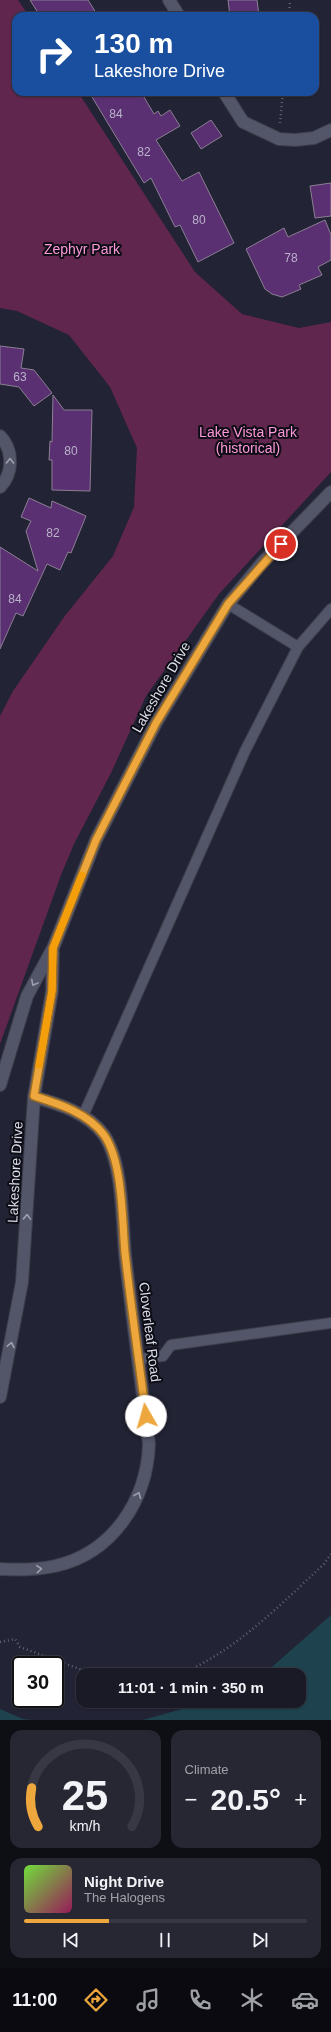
<!DOCTYPE html>
<meta charset="utf-8">
<style>
:root{--surface:#1a1a27;--page:#272733;--text:#f1f3f6;--muted:#9fa1a7;--line:#383844;--accent:#eea73c}
body{margin:0;font-family:Arial,sans-serif;background:var(--page);color:var(--text);height:100vh;display:flex;flex-direction:column;font-size:15px;white-space:nowrap}
*{box-sizing:border-box;margin:0}
p{font-size:13px;color:var(--muted)}
.icon{flex:none;width:22px;height:22px;fill:none;stroke:currentColor;stroke-width:2;stroke-linecap:round;stroke-linejoin:round}
.map{position:relative;height:1720px;overflow:hidden}
.details{display:flex;flex-direction:column;gap:10px;padding:10px;background:#0e0e15;flex:1}
.details>*{flex:none}
.guide{position:absolute;left:12px;top:12px;width:307px;height:84px;border-radius:12px;box-shadow:0 1px 3px #0004,0 0 0 1px var(--line);background:#1a4fa0;color:#fff;overflow:hidden}
.speed{position:absolute;left:12px;top:1656px;display:flex;gap:8px;font-size:20px;font-weight:700;text-align:center}
.speed>*{display:grid;place-content:center;width:52px;height:52px;border-radius:50%;background:var(--surface);box-shadow:0 1px 3px #0004,0 0 0 1px var(--line);line-height:1}
.speed .limit{border:2px solid #111;border-radius:6px;background:#fff;color:#111}
.pin{position:absolute;display:grid;place-items:center;width:34px;height:34px;color:#fff;margin:-17px;border:2px solid #fff;border-radius:50%;box-shadow:0 1px 4px #0007}
.me{position:absolute;width:44px;margin:-22px;rotate:353deg;stroke-linejoin:round;filter:drop-shadow(0 0 3px #0008)}
.turn{display:flex;align-items:center;gap:14px;height:84px;padding:0 16px;font-size:18px}
.turn .icon{width:52px;height:52px;stroke-width:2.5}
.turn b{display:block;font-size:28px;line-height:34px}
.big{font-size:30px;font-weight:600;line-height:1.1}
.details .tile{flex:1;display:flex;flex-direction:column;justify-content:center;gap:6px;min-width:0;padding:0 14px;border-radius:12px;background:var(--page)}
.details .dial{align-items:center;gap:0}
.dial svg{height:104px;overflow:visible;fill:none;stroke:var(--line);stroke-width:7;stroke-linecap:round;text-anchor:middle}
.dial text{fill:var(--text);stroke:none}
.song{display:flex;align-items:center;gap:12px}
.cover{width:48px;height:48px;border-radius:6px;background:linear-gradient(135deg,hsl(100 70% 55%),hsl(330 70% 35%))}
.played{height:4px;border-radius:2px;background:linear-gradient(90deg,var(--accent) 30%,var(--line) 30%)}
.keys{display:flex;justify-content:space-around;direction:ltr}
.heat{display:flex;justify-content:space-between;align-items:center;font-size:22px;direction:ltr}
.details .tiles{flex:1;display:grid;gap:10px;grid-template-columns:1fr 1fr}
.tile:last-child{grid-column:span 2}
.trip{position:absolute;left:76px;top:1668px;width:230px;height:40px;border-radius:12px;background:var(--surface);box-shadow:0 1px 3px #0004,0 0 0 1px var(--line);font-weight:600;line-height:40px;text-align:center}
.tabs{display:flex;height:64px;justify-content:space-around;align-items:center;background:#0a0a10;color:var(--muted)}
.tabs .icon{width:28px;height:28px}
.tabs .active{color:var(--accent)}
.tabs b{font-size:18px;color:var(--text)}
.map>svg:first-child{display:block}
.green{fill:#60264d}
.water{fill:#1e434e}
.building{fill:#5a3072;stroke:#8b7f93}
.lines{fill:none;stroke-linecap:round;stroke-linejoin:round}
.lane-casing{stroke:#3d3e4c;stroke-width:12}
.street-casing{stroke:#3d3e4c;stroke-width:14}
.secondary-casing{stroke:#3d3e4c;stroke-width:14}
.path{stroke:#616272;stroke-width:2.5;stroke-dasharray:1 3;stroke-linecap:butt}
.lane{stroke:#535568;stroke-width:10}
.street{stroke:#535568;stroke-width:12}
.secondary{stroke:#535568;stroke-width:12}
.oneway{stroke:#9ea0af}
.route-casing{stroke:#9b6d27;stroke-width:10}
.route{stroke:#eea73c;stroke-width:7}
.slow{stroke:#f59e0b;stroke-width:7}
.labels{text-anchor:middle;stroke-width:4;stroke-linejoin:round;paint-order:stroke}
.number-label{font-size:12px;fill:#bbb2cb}
.park-label{font-size:14px;fill:#ff98da;stroke:#0c0d15}
.street-label{font-size:14px;fill:#dbdde9;stroke:#0c0d15}
</style>
<div class="map">
<svg width="331" height="1720" viewBox="0 0 331 1720">
<rect width="100%" height="100%" fill="#222334"/>
<!-- green -->
<path class="green" d="M0 0H18L29 16H16V92H78L195 272 242 314 299 328 331 322V472L219 594 146 696 111 773 74 844 61 875 0 1044V716L13 691 64 617 113 556 134 507 137 448 110 387 69 335 17 311 0 308Z"/>
<!-- water -->
<g class="water">
<path d="M331 1615V1720H143L210 1701H299V1675H257L273 1666Z"/>
<path d="M0 1709 23 1719 32 1720H0Z"/>
</g>
<!-- building -->
<g class="building">
<path d="M30 0H88L98 16H40Z"/>
<path d="M228 0H257L259 16H230Z"/>
<path d="M89 92H141L154 114 158 111 161 116 170 110 180 126 156 140 182 181 199 172 234 243 198 262 180 225 175 227 151 178 144 183Z"/>
<path d="M211 120 222 136 201 149 191 133Z"/>
<path d="M331 183V216L315 218 310 186Z"/>
<path d="M325 220 331 235V260L318 267 322 275 299 285 301 289 282 297 272 294 265 289 246 249 284 228 288 237Z"/>
<path d="M0 346 24 349 21 368 34 370 52 393 34 406 19 387 0 384Z"/>
<path d="M53 395 64 410H92L90 491 52 490V460H49L50 441 52 442Z"/>
<path d="M29 498 51 508 52 501 86 516 71 553 68 552 60 570 47 564 23 616 16 613 0 649V547L38 571 26 531 31 521 21 517Z"/>
</g>
<g class="lines">
<!-- lane casing -->
<g class="lane-casing">
<g id="lane">
<path d="M228 604 298 647"/>
<path d="M83 1116 245 751 298 647 331 609"/>
<path d="M139 1359 163 1356 171 1345 331 1323"/>
</g>
</g>
<!-- street casing -->
<g class="street-casing">
<g id="street">
<path d="M169 0 179 16"/>
<path d="M224 92 243 122 279 139 295 140 314 138 331 130"/>
<path d="M0 436C13 449 14 473 0 487"/>
<path d="M0 1569C18 1570 37 1570 55 1566 113 1553 147 1500 149 1444 141 1380 132 1317 125 1254 122 1220 123 1163 104 1135 88 1113 59 1104 34 1097"/>
</g>
</g>
<!-- secondary casing -->
<g class="secondary-casing">
<g id="secondary">
<path d="M0 1085 27 996 53 948 96 840 156 723 228 604 262 563 331 492"/>
<path d="M0 1397 22 1282 34 1097 52 991 53 952"/>
</g>
</g>
<!-- path -->
<g class="path">
<path d="M289 16 290 0"/>
<path d="M280 123 283 92"/>
<path d="M0 1642 15 1639 20 1647 96 1675"/>
<path d="M178 1675C235 1652 280 1605 324 1564L331 1554"/>
</g>
<!-- lane -->
<use href="#lane" class="lane"/>
<!-- street -->
<use href="#street" class="street"/>
<!-- secondary -->
<use href="#secondary" class="secondary"/>
</g>
<!-- one-way arrows -->
<defs><path id="oneway-chevron" d="M-2-3.5L2.5 0L-2 3.5" fill="none" stroke-width="1.6" stroke-linecap="round" stroke-linejoin="round"/></defs>
<g class="oneway">
<use href="#oneway-chevron" transform="translate(10 461) rotate(-89)"/>
<use href="#oneway-chevron" transform="translate(34 983) rotate(118)"/>
<use href="#oneway-chevron" transform="translate(27 1217) rotate(-88)"/>
<use href="#oneway-chevron" transform="translate(11 1345) rotate(-78)"/>
<use href="#oneway-chevron" transform="translate(138 1495) rotate(-68)"/>
<use href="#oneway-chevron" transform="translate(39 1569) rotate(-5)"/>
</g>
<g class="lines">
<!-- route casing -->
<g class="route-casing">
<path id="route" d="M146 1416C139 1361 131 1307 125 1253 122 1220 123 1162 104 1135 88 1113 59 1104 34 1096L52 991 53 948 96 840 156 723 228 604 281 544"/>
</g>
<!-- route -->
<use href="#route" class="route"/>
<!-- slow -->
<path class="slow" d="M39 1065 52 991 53 948 82 875"/>
</g>
<g class="labels">
<!-- number labels -->
<g class="number-label">
<text x="116" y="118">84</text>
<text x="144" y="156">82</text>
<text x="199" y="224">80</text>
<text x="291" y="262">78</text>
<text x="20" y="381">63</text>
<text x="71" y="455">80</text>
<text x="53" y="537">82</text>
<text x="15" y="603">84</text>
</g>
<!-- park labels -->
<g class="park-label">
<text x="82" y="254">Zephyr Park</text>
<text x="248" y="437">Lake Vista Park<tspan x="248" dy="16">(historical)</tspan></text>
</g>
<!-- street labels -->
<g class="street-label">
<text transform="translate(161 687) rotate(-60)" y="5">Lakeshore Drive</text>
<text transform="translate(15 1172) rotate(-87)" y="5">Lakeshore Drive</text>
<text transform="translate(150 1332) rotate(83)" y="5">Cloverleaf Road</text>
</g>
</g>
</svg>
<div class="speed"><div class="limit">30</div></div>
<div class="pin" style="left:281px;top:544px;background:#d93025"><svg class="icon" aria-label="arrive" viewBox="0 0 24 24"><path d="M6 21V4h12l-3 4 3 4H6"/></svg></div>
<svg class="me" style="left:146px;top:1416px" viewBox="-20 -20 40 40"><circle r="19" fill="#fff"/><path d="M0-13L10 11 0 6-10 11z" fill="#eea73c"/></svg>
<div class="trip">11:01 · 1 min · 350 m</div>
<div class="guide">
<div class="turn"><svg class="icon" aria-label="right" viewBox="0 0 24 24"><path d="M7 20v-9h11M14 6l5 5-5 5"/></svg><div><b>130 m</b>Lakeshore Drive</div></div>
</div>
</div>
<section class="details">
<div class="tiles">
<div class="tile dial"><svg viewBox="0 0 100 80">
<path d="M14 69A42 42 0 1 1 86 69"/>
<path d="M14 69A42 42 0 0 1 9 39" stroke="#eea73c"/>
<text x="50" y="56" font-size="32" font-weight="700">25</text>
<text x="50" y="72" font-size="11">km/h</text>
</svg></div>
<div class="tile"><p>Climate</p>
<div class="heat"><a>−</a><b class="big">20.5°</b><a>+</a></div>
</div>
<div class="tile">
<div class="song"><i class="cover"></i><div><b>Night Drive</b><p>The Halogens</p></div></div>
<div class="played"></div>
<div class="keys"><svg class="icon" aria-label="previous" viewBox="0 0 24 24"><path d="M18 5L8 12l10 7zM5 5v14"/></svg><svg class="icon" aria-label="pause" viewBox="0 0 24 24"><path d="M8 5v14M16 5v14"/></svg><svg class="icon" aria-label="next" viewBox="0 0 24 24"><path d="M6 5l10 7-10 7zM19 5v14"/></svg></div>
</div>
</div>
</section>
<nav class="tabs">
<b>11:00</b>
<svg class="icon active" aria-label="directions" viewBox="0 0 24 24"><path d="M12 3l9 9-9 9-9-9zM9 14v-3h6M13 9l2 2-2 2"/></svg>
<svg class="icon" aria-label="music" viewBox="0 0 24 24"><path d="M9 18V5l10-2v13"/><circle cx="6" cy="18" r="3"/><circle cx="16" cy="16" r="3"/></svg>
<svg class="icon" aria-label="phone" viewBox="0 0 24 24"><path d="M5 4h4l2 5-3 2q2 4 5 5l2-3 5 2v4C11 20 4 13 5 4z"/></svg>
<svg class="icon" aria-label="climate" viewBox="0 0 24 24"><path d="M12 3v18M4 7l16 10M4 17L20 7"/></svg>
<svg class="icon" aria-label="car" viewBox="0 0 24 24"><path d="M5 17H2v-5l4-1 3-4h7l3 4 3 1v5h-3M9 17h6M6 11h13"/><circle cx="7" cy="17" r="2"/><circle cx="17" cy="17" r="2"/></svg>
</nav>
